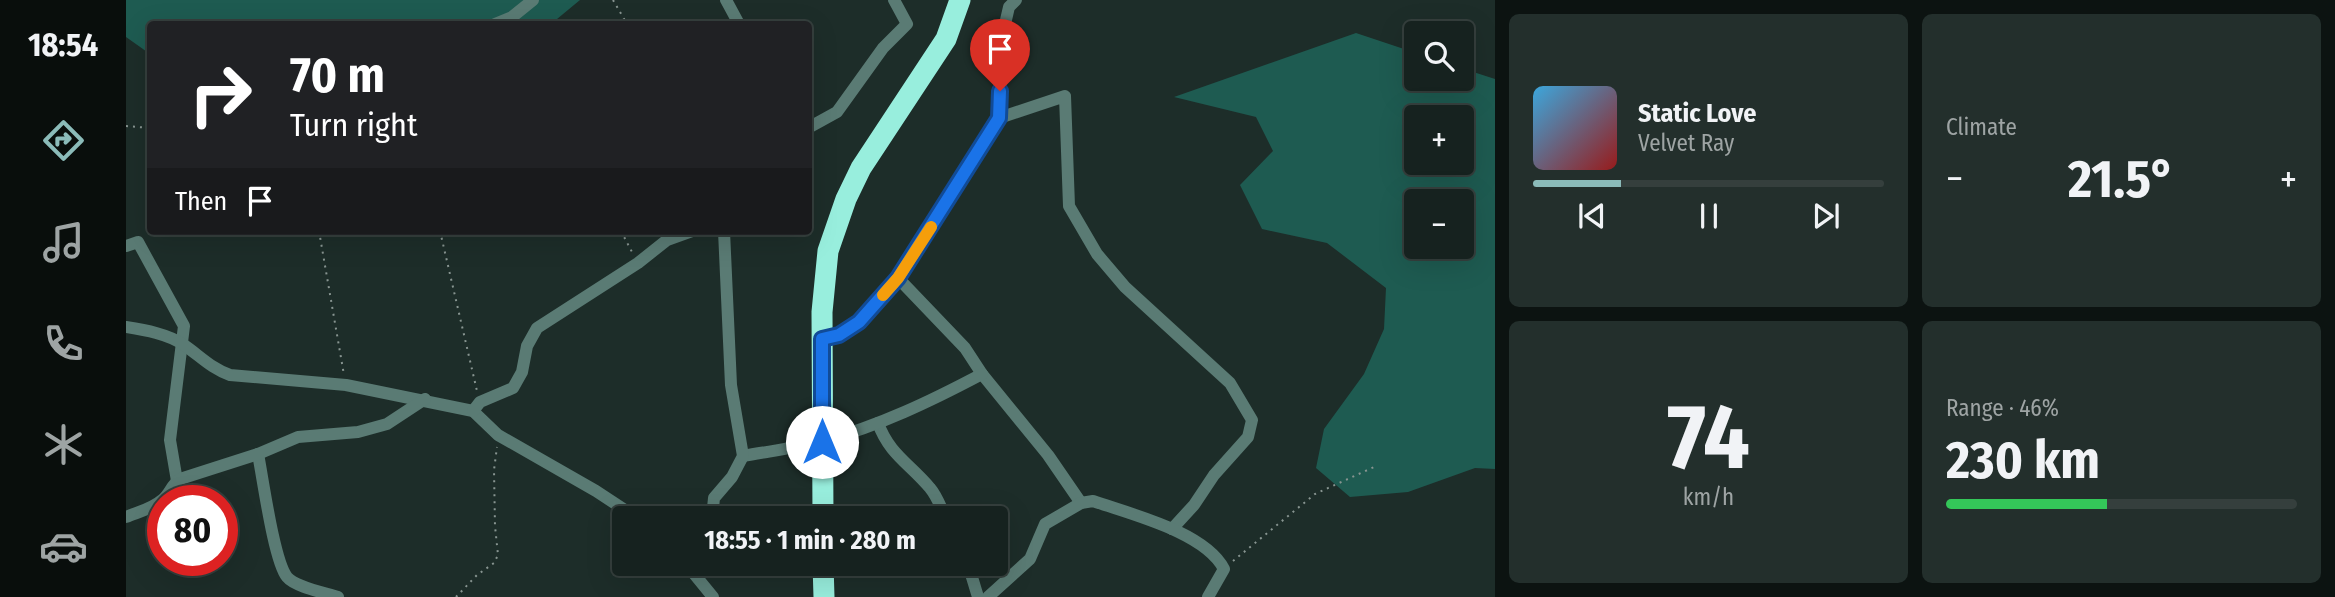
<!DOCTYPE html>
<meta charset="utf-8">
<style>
:root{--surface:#16221f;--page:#232f2c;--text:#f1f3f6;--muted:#9ea4a4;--line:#353f3d;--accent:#8bbbb9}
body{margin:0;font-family:"Fira Sans Condensed",sans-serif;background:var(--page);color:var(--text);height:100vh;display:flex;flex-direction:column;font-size:26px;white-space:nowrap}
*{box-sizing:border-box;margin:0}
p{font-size:23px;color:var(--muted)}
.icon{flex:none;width:38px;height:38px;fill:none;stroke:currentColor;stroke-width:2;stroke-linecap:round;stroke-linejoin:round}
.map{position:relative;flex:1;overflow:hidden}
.sheet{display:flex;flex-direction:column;gap:14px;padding:14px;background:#0c1311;width:840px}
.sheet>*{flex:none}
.banner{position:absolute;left:21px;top:21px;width:665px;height:214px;border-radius:7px;box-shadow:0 7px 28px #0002,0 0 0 2px var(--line);background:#202124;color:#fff;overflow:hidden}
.fabs{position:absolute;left:1278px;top:21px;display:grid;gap:14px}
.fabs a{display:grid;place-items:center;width:70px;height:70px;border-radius:7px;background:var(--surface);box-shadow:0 7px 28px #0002,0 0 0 2px var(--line);font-size:35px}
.speed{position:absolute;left:21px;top:485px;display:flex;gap:14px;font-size:35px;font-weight:700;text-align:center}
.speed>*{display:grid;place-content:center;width:91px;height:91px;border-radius:50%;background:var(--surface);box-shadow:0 7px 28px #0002,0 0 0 2px var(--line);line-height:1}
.speed .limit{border:10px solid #d22;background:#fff;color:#111}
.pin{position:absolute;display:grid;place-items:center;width:60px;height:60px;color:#fff;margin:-72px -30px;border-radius:50% 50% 50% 0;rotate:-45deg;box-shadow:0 0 7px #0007}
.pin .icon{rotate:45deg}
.me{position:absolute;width:77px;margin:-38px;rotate:0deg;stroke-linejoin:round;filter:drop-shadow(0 0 5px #0008)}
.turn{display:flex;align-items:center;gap:24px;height:147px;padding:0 28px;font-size:32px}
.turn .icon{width:91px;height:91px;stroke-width:2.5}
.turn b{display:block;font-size:49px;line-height:60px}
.then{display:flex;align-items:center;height:66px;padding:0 28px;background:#0003;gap:14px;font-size:26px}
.big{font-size:52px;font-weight:700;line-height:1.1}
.sheet .tile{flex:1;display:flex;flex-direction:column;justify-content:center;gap:10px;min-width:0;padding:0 24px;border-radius:10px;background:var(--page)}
.sheet .dial{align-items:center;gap:0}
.dial b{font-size:91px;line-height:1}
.song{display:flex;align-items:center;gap:21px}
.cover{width:84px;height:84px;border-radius:10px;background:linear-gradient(135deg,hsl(200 70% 55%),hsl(0 70% 35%))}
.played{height:7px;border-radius:4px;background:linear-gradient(90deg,var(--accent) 25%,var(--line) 25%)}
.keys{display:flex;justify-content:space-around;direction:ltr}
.heat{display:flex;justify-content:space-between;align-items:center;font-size:38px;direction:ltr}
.charge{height:10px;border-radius:5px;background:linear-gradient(90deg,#34c759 46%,var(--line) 0)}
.sheet .tiles{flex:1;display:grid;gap:14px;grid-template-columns:repeat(2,1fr)}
.trip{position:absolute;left:486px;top:506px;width:396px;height:70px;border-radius:7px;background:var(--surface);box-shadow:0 7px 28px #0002,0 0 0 2px var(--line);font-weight:700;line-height:70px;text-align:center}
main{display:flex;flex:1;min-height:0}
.tab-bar{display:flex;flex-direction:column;width:126px;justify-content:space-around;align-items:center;background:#090e0c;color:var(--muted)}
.tab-bar .icon{width:49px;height:49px}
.tab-bar .selected{color:var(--accent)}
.tab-bar b{font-size:32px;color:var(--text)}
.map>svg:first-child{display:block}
.green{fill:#1e5b51;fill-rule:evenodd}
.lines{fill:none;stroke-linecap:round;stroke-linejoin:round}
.path{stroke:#889591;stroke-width:2;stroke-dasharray:2 5;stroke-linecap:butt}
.street{stroke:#5a7b74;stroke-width:12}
.highway{stroke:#98eedd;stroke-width:21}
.route-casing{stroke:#114b97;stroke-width:18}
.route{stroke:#1a73e8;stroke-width:12}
.slow{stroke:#f59e0b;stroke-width:12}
</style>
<main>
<nav class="tab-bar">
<b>18:54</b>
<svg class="icon selected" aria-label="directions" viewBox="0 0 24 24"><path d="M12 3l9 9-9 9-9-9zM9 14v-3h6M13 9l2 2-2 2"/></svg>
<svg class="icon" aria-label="music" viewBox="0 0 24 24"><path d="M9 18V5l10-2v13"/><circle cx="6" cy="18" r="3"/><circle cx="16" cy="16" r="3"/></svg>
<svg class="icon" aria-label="phone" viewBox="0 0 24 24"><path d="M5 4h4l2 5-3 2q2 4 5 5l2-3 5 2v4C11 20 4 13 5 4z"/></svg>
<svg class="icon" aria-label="climate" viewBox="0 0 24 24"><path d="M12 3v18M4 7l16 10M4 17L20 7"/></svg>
<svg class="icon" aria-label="car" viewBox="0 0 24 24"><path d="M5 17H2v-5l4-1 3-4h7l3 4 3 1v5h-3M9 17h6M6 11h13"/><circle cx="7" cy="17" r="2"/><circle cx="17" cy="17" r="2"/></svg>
</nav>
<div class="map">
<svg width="1369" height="597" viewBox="0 0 1369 597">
<rect width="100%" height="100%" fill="#1d2d29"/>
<!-- green -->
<g class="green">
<path d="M0 0H454L425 24H24V54L0 37Z"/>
<path d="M1230 33 1290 53V79H1335V68L1369 79V469L1349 468 1282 492 1224 497 1190 468 1198 429 1238 374 1258 329 1260 288 1201 243 1136 229 1114 185 1147 151 1130 117 1048 97ZM1290 117H1335V163H1290ZM1290 201H1335V247H1290Z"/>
</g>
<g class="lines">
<!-- path -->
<g class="path">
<path d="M487 0 501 24"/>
<path d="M0 126 24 128"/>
<path d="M193 231 218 375"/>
<path d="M314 231 351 391"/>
<path d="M495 231 506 252"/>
<path d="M1107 561 1189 494 1248 467"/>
<path d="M330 597 351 575 368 563 372 555 369 526 368 470 371 447"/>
</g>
<!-- street -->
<g class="street">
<path d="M600 0 613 24"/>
<path d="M369 24 386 17 407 0"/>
<path d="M873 118 939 96 943 206 971 254 999 287 1104 383 1126 420 1122 437 1088 475 1068 505 1046 529"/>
<path d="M682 128 711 112 757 48 781 24 768 0"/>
<path d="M0 246 12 242 58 326 44 440 51 481"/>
<path d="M772 278 839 348 856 374 922 455 955 503"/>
<path d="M0 327C19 330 42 334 58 345 74 356 86 369 104 375L220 385 347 411 372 435 470 491 511 518"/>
<path d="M696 339 713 335 733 322 772 278 873 118 876 37 883 7 890 0"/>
<path d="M347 411 354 402 387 388 396 372 401 346 411 328 512 263 541 240 566 231"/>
<path d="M752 423C763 454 784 464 804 488 811 496 815 508 820 518"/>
<path d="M132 454C137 479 148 561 161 577 169 587 200 593 212 597"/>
<path d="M617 456C644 451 671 448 697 441 753 426 805 401 856 374"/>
<path d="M0 517C12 512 26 509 36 500 44 494 45 485 54 479L132 454 172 437 232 432 261 424 299 399"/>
<path d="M586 518 588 498 606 477 617 456 605 385 598 231"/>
<path d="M560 564 587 597"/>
<path d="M842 564 852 597"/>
<path d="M862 597 904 559 919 524 955 503 967 501C1004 514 1079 532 1098 569L1082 597"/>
</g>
<!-- highway -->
<g class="highway">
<path d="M697 518 696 312 702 251 720 199 735 168 820 39 834 0"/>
<path d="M697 564 698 597"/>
</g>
</g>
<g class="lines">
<!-- route casing -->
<g class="route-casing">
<path id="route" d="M696 442V339L713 335 733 322 772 278 873 118 874 91"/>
</g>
<!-- route -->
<use href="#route" class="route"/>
<!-- slow -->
<path class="slow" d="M757 295 772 278 805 227"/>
</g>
</svg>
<div class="fabs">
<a><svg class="icon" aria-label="search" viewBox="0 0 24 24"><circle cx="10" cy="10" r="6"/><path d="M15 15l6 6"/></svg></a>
<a>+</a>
<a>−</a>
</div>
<div class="speed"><div class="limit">80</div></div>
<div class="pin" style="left:874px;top:91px;background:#d93025"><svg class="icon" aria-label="arrive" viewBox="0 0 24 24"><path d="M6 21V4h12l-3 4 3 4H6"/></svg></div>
<svg class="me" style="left:696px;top:442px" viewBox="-20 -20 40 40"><circle r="19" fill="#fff"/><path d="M0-13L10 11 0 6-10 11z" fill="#1a73e8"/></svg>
<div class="trip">18:55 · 1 min · 280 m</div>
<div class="banner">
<div class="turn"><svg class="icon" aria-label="right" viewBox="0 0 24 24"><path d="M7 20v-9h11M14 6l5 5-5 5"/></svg><div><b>70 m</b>Turn right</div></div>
<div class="then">Then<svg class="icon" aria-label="arrive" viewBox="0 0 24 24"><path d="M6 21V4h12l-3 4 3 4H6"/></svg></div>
</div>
</div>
<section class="sheet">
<div class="tiles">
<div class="tile">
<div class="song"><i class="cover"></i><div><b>Static Love</b><p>Velvet Ray</p></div></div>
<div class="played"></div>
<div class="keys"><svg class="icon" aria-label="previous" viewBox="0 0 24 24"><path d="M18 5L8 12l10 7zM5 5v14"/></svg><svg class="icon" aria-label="pause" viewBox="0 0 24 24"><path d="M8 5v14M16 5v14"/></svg><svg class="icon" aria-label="next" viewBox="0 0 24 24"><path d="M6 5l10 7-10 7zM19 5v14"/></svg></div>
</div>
<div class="tile"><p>Climate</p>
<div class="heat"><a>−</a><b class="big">21.5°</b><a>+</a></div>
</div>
<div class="tile dial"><b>74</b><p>km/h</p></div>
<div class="tile"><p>Range · 46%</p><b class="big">230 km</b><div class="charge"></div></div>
</div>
</section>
</main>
